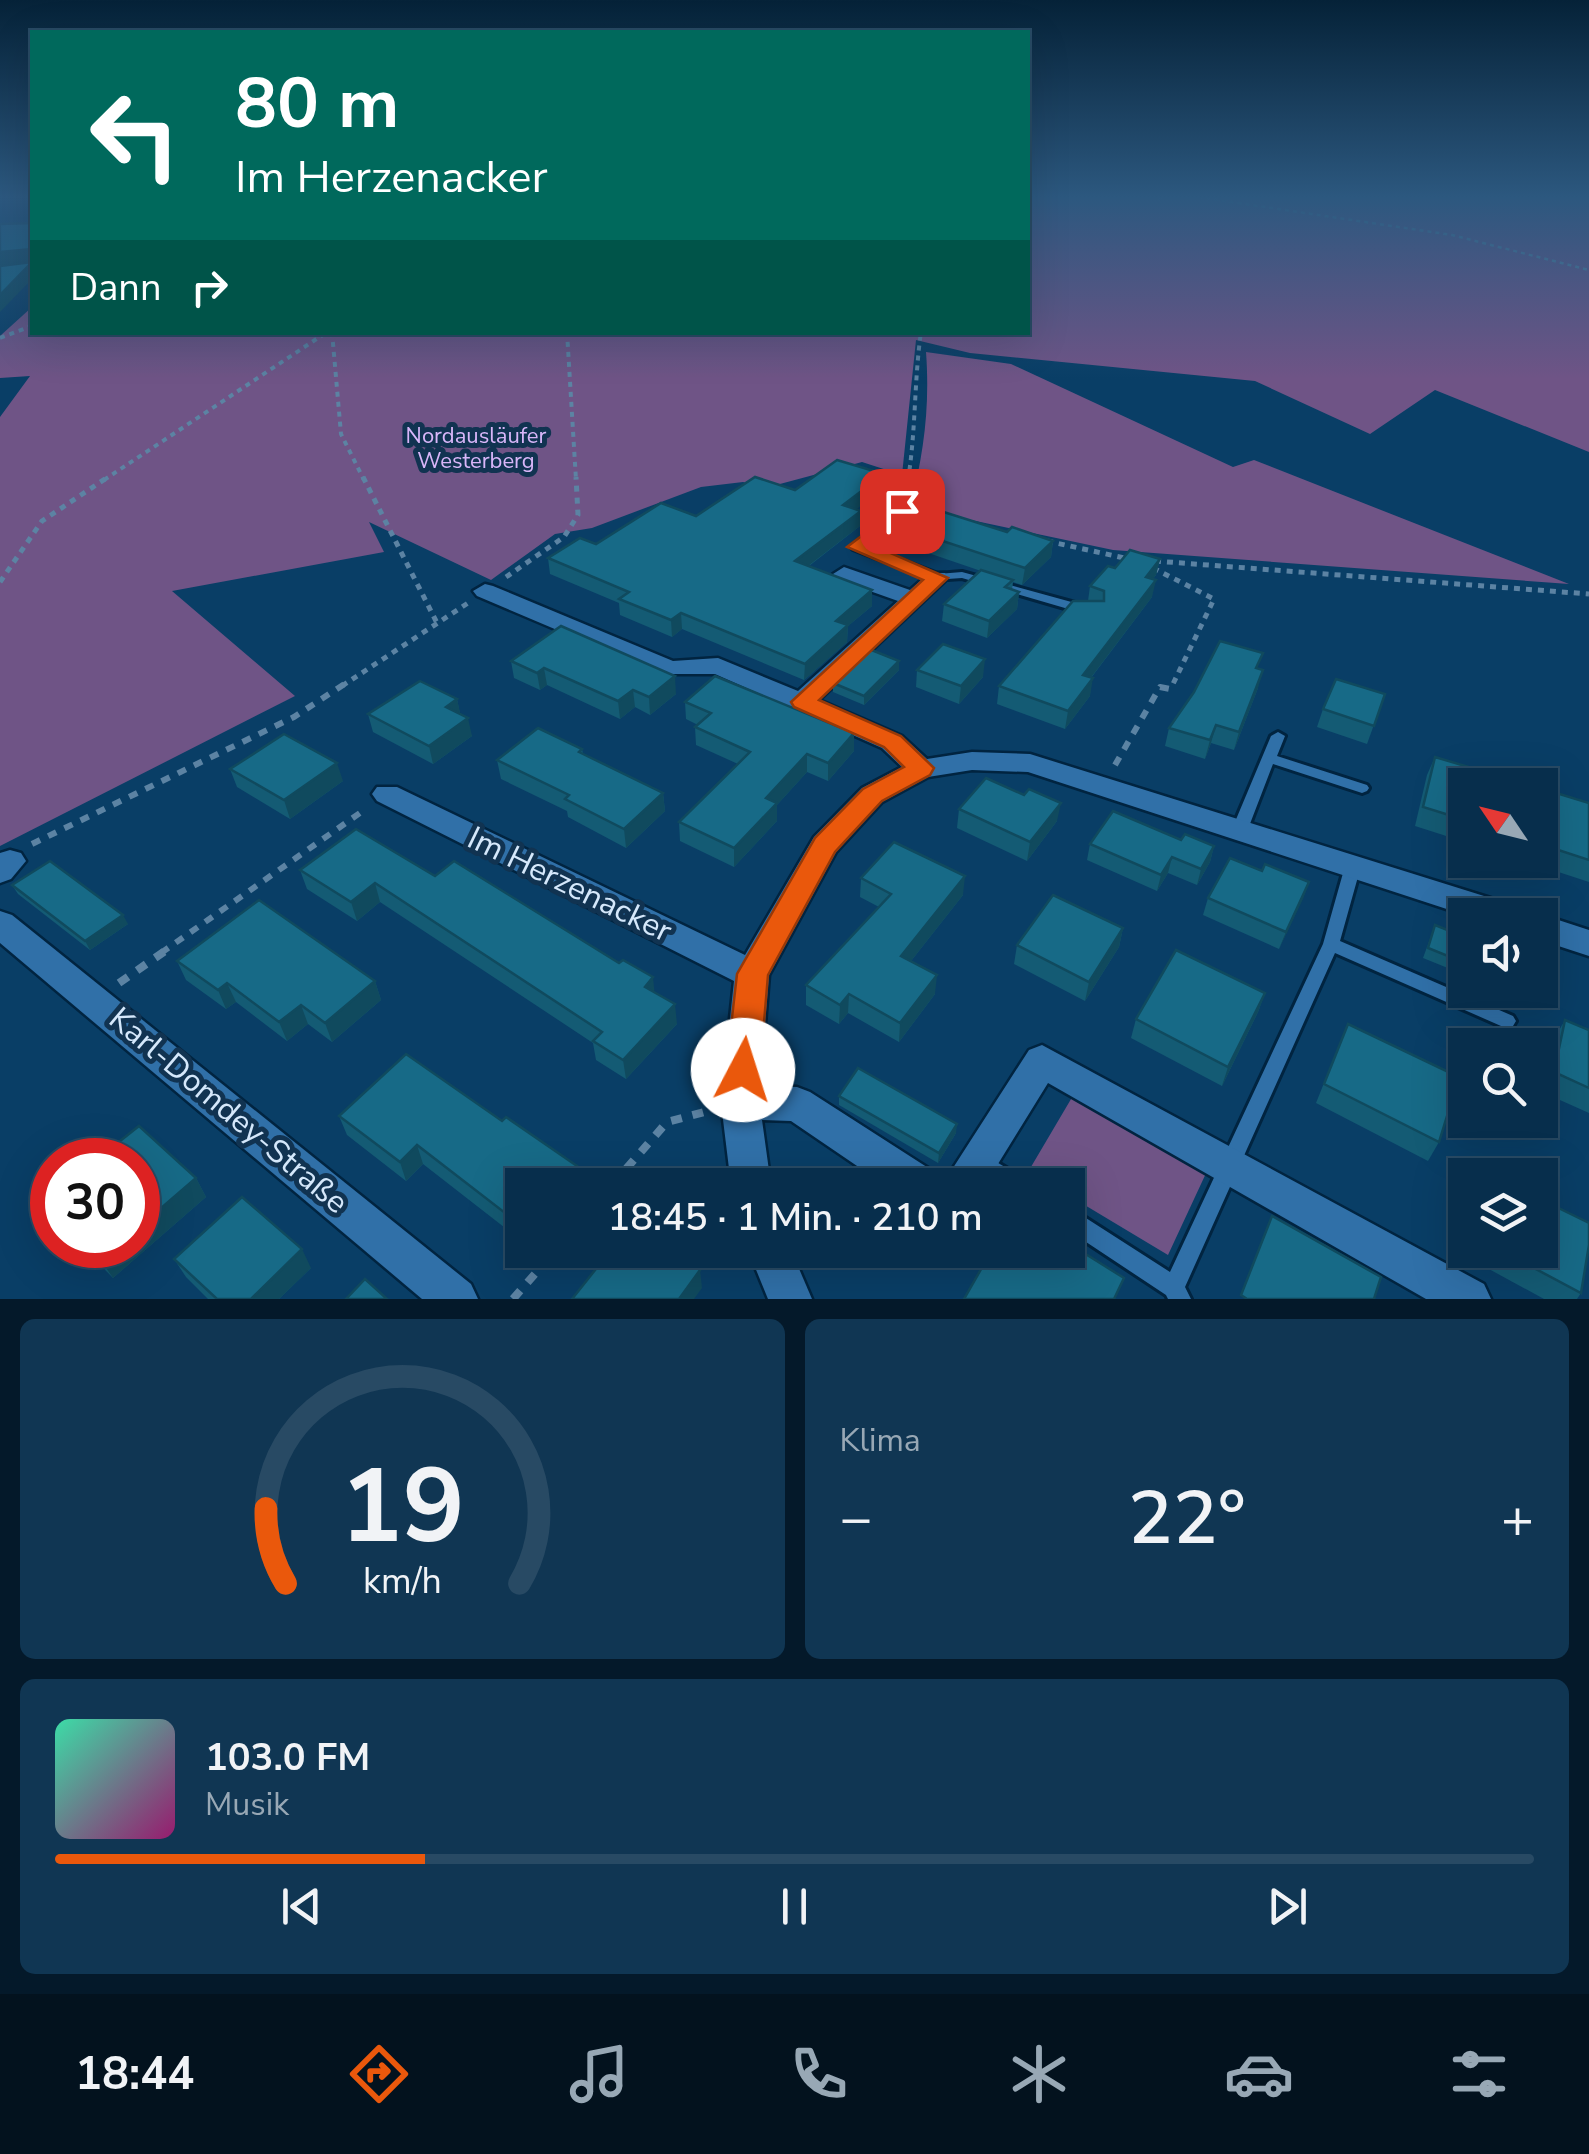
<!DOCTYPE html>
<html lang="de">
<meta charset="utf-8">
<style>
:root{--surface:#072e4c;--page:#103653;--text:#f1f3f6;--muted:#98a8b5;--line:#284a64;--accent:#ea580c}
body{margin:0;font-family:"Nunito Sans",sans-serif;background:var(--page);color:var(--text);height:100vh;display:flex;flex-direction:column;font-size:38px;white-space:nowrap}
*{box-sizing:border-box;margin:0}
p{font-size:32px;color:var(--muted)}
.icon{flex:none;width:55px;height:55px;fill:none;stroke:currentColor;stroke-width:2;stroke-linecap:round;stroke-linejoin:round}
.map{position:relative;height:1299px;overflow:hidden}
.side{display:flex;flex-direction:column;gap:20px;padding:20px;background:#04192a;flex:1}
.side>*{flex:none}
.banner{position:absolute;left:30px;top:30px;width:1000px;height:305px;border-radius:0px;box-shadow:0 10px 40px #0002,0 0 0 2px var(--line);background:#00695c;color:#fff;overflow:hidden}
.needle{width:65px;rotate:305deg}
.tools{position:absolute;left:1448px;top:768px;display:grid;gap:20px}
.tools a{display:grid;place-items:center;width:110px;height:110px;border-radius:0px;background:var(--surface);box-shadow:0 10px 40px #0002,0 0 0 2px var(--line);font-size:50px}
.speed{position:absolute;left:30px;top:1138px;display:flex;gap:20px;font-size:50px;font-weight:700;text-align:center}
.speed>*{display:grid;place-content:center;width:130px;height:130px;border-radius:50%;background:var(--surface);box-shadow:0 10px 40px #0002,0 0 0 2px var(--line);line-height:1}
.speed .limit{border:15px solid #d22;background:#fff;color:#111}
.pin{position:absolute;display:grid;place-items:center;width:85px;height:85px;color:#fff;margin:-42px;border-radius:20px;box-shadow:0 5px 15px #0006}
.me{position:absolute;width:110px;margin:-55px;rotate:5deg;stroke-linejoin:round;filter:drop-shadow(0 0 8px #0008)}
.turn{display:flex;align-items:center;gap:35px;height:210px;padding:0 40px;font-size:45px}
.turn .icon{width:130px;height:130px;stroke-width:2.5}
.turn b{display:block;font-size:70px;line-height:85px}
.then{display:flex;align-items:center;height:95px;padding:0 40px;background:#0003;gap:20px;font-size:38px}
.big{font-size:75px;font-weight:600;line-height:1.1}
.side .tile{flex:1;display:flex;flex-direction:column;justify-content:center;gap:15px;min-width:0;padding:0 35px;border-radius:15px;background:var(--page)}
.side .dial{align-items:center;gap:0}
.dial svg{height:260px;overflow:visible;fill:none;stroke:var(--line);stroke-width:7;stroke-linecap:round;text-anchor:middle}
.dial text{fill:var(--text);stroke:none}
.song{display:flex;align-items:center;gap:30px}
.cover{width:120px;height:120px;border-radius:15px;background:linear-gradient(135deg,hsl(160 70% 55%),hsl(320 70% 35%))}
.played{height:10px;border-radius:5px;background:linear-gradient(90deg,var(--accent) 25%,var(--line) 25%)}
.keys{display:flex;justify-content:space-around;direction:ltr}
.heat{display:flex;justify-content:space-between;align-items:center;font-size:55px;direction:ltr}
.side .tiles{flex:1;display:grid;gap:20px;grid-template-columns:1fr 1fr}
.tile:last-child{grid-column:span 2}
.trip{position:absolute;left:505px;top:1168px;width:580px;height:100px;border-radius:0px;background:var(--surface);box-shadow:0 10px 40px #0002,0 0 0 2px var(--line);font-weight:600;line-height:100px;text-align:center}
.menu{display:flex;height:160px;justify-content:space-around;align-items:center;background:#03121e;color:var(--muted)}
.menu .icon{width:70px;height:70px}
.menu .active{color:var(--accent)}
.menu b{font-size:45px;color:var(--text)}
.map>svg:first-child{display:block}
.green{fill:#6f5486}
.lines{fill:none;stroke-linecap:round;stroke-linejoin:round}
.lane-casing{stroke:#012440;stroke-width:6}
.street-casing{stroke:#012440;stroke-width:5}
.path-far4{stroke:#5c83a3;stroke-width:2.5;stroke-dasharray:4 4;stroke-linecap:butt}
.path-far3{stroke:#5c83a3;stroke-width:4;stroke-dasharray:5 5;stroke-linecap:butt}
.path-far2{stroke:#5c83a3;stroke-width:5;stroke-dasharray:6 6;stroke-linecap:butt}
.path-far1{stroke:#5c83a3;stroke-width:6;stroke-dasharray:9 9;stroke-linecap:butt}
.path{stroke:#5c83a3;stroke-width:8;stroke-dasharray:11 11;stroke-linecap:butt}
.lane{fill:#3070a8;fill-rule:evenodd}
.street{fill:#3070a8;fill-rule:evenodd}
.wall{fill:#145b74}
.shaded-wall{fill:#104a5e}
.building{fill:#176a87;stroke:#104a5e;stroke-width:2.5}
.route{fill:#ea580c;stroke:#983908;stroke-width:2.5}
.labels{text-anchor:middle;stroke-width:10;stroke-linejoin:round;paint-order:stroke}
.far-park-label{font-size:22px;fill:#d9b6f9;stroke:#113351}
.near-street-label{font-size:32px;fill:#d5e8fb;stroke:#113351}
</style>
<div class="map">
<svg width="1589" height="1299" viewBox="0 0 1589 1299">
<rect width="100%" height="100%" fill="#093e66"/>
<!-- green -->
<g class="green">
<path d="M1028 197H1589V452L1435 390 1370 434 1255 381 970 353 916 340 902 475 862 462 765 488 743 482 701 487 592 528 555 534 491 580 369 522 384 552 172 591 295 696 0 846V417L30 376 0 378V336L32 307V332H1028Z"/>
<path d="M926 352 1011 364 1233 467 1254 460 1569 584 1113 550 910 507C924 453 930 407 926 352Z"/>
<path d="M1074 1094 1208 1169 1168 1255 1068 1195V1185H1050L1028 1172Z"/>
</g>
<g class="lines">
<!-- lane casing -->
<g class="lane-casing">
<g id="lane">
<path d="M902 508 907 511 906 513 865 546 938 574 962 572 1086 606 1088 609 1082 613 962 578 933 580 853 549 851 547 853 545Z"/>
<path d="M1278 732 1285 736 1277 756 1367 785 1369 788 1367 791 1362 793 1273 764 1248 829 1245 833 1240 834 1235 833 1232 829 1271 736Z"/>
<path d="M1353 860 1359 862 1361 866 1340 941 1513 1016 1516 1021 1513 1026 1507 1029 1501 1026 1335 953 1185 1287 1191 1299H1168L1166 1295 1068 1230V1208L1075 1211 1170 1272 1323 944 1345 866 1347 862Z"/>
<path d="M980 1152 1023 1178 1026 1185H999L973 1168 970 1161 973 1154Z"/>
</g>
</g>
<!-- street casing -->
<g class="street-casing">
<g id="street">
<path d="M844 567 910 590 929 573H945L948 578 819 700 902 736 927 759 972 752 1030 754 1516 906 1520 915H1465L1028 772 972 770 928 777 882 802 836 852 769 975 760 1086 797 1087 810 1092 933 1171 939 1185H885L791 1121 762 1120 771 1185H731L721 1103 734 981 377 801 372 794 377 787H397L745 955 814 837 862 788 902 767 882 748 715 674H661L477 596 473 591 485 584 493 586 673 661 718 658 798 691 898 601 836 579 833 574Z"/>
<path d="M10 850 21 853 26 861 11 879 0 883V853Z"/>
<path d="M0 911 12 915 471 1284 478 1299H422L0 943Z"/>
<path d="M1540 914 1589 930V956L1540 940Z"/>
<path d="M1042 1045 1484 1284 1491 1299H1426L1048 1083 985 1185H942L1029 1050Z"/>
<path d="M748 1250H791L812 1299H768Z"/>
</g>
</g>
<!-- path-far4 -->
<g class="path-far4">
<path d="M1198 197 1452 235 1589 270"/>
<path d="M1158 200 1162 197"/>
</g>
<!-- path-far3 -->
<g class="path-far3">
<path d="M332 332 341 434 364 480"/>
<path d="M567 332 576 480"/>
<path d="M0 338 32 326"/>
<path d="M104 480 327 332"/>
<path d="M908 480C916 430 914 381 921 332"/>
</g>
<!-- path-far2 -->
<g class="path-far2">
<path d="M363 477 437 623"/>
<path d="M905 498 908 477"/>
<path d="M1047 541 1129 559"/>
<path d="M1155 561 1589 594"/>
<path d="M1153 568 1214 599 1172 686"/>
<path d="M506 577 564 537 578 515 576 477"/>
<path d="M0 582 42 521 108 477"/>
<path d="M342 686 468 603"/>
</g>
<!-- path-far1 -->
<g class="path-far1">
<path d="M1115 765 1160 687 1170 689 1173 683"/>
<path d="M32 844 294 717 346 683"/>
<path d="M161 953 367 808"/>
</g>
<!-- path -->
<g class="path">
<path d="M119 983 165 951"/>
<path d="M612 1185 667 1122 708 1111"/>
<path d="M513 1299 556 1250"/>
</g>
<!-- lane -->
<use href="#lane" class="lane"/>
<!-- street -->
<use href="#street" class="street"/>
</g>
<!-- wall -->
<g class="wall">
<path d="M883 488 856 509 860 526 809 566 872 590V606L848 626 847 642 804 680 682 629 672 637 620 615 619 603 550 574 548 558 696 516 795 490Z"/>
<path d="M903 528 1007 532 1053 541 1051 557 1022 585 1013 582 1012 590 1019 592 1017 609 987 638 942 621 944 604 981 571 902 544Z"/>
<path d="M1160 559 1156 575 1153 579 1152 597 1091 678 1090 696 1065 729 997 704 999 686 1088 601 1090 586 1115 568Z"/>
<path d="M511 661 676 694 650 715 635 707 620 719 547 685 540 690 514 678Z"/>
<path d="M899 661V670L864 705 833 692V683Z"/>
<path d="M1259 669 1258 688 1234 750 1211 743 1205 759 1165 746 1169 728Z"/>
<path d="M917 670 983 677 959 704 916 687Z"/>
<path d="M1385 694 1367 744 1317 727 1323 709Z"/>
<path d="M457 699 460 714 472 736 433 764 373 732 368 714Z"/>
<path d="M685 702 854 751 828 781 807 772 777 805V821L734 867 680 841 679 822 738 764 696 745 695 727 698 725 686 719Z"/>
<path d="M582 749 583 754 663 793 665 811 626 848 568 817 567 811 501 779 497 760Z"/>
<path d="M1435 757 1465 785V842L1415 826 1427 775Z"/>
<path d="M230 769 343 781 290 819 237 787Z"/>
<path d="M1540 788 1589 803V882L1522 860H1540Z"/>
<path d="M959 809 1057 821 1027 861 957 828Z"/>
<path d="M1181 840 1214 846 1210 862 1197 885 1168 873 1157 891 1087 860 1090 844Z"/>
<path d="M300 870 435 876 655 993 677 1024 626 1079 596 1060 593 1043 380 902 357 921 307 889Z"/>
<path d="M1262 871 1309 882 1279 949 1203 915 1208 898Z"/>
<path d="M861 878 963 895 911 961 935 994 899 1042 848 1013 839 1024 806 1005V985L879 907 860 897Z"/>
<path d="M12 885 128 924 90 950 18 894Z"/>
<path d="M1435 925 1465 937V975L1423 958Z"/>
<path d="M1123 928 1119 947 1085 1001 1014 964 1017 945Z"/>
<path d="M177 961 375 981 381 1000 332 1042 308 1024 287 1041 236 1002 226 1009 186 980Z"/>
<path d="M1501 990H1540L1534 1004Z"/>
<path d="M1265 993 1258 1012 1222 1086 1131 1038 1136 1019Z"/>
<path d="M1565 1020 1589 1030V1113L1542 1092 1554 1039Z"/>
<path d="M1340 1043 1439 1142 1428 1161 1316 1103Z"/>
<path d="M839 1096 956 1133 938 1163 839 1105Z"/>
<path d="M339 1116 522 1185V1241L423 1164 406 1181 347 1135Z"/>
<path d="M196 1178 206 1197 113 1278 81 1245H138Z"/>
<path d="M1466 1250H1540L1581 1293 1577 1299H1544L1465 1256Z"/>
<path d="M174 1259 311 1268 279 1299H208L186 1277Z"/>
</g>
<!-- shaded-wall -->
<g class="shaded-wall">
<path d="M32 249V279L0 312V252Z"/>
<path d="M884 474 883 488 843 520V505Z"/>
<path d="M861 511 860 526 795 576V561Z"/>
<path d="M1053 541 1051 557 1022 585 1025 568Z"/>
<path d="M1160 559 1156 575 1142 594 1146 577Z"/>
<path d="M1156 580 1152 597 1080 692 1083 675Z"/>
<path d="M872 590V606L848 626 847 642 804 680 805 664 836 621Z"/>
<path d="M1019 592 1017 609 987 638 989 621Z"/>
<path d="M681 613 682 629 672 637 671 620Z"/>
<path d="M985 659 983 677 959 704 961 686Z"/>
<path d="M899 661V670L864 705V696Z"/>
<path d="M544 668 547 685 540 690 537 673Z"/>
<path d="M1263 670 1258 688 1234 750 1239 732Z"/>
<path d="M675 676 676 694 650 715 649 697Z"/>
<path d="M1093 678 1090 696 1065 729 1068 711Z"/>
<path d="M633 690 635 707 620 719 618 701Z"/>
<path d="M457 699 461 717 446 707Z"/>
<path d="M468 718 472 736 433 764 429 746Z"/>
<path d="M1216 725 1211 743 1205 759 1210 740Z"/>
<path d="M854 733V751L828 781V763Z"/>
<path d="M807 754V772L777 805V821L734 867V848L766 798Z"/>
<path d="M337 763 343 781 290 819 284 800Z"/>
<path d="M663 793 665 811 626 848 624 829Z"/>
<path d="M1061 803 1057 821 1027 861 1030 842Z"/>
<path d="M1214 846 1210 862 1197 885 1201 869Z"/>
<path d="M1172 857 1168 873 1157 891 1161 875Z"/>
<path d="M965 876 963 895 900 975 901 956Z"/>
<path d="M1309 882 1303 899 1279 949 1286 932Z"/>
<path d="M375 883 380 902 357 921 351 902Z"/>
<path d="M123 915 128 924 90 950 85 941Z"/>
<path d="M1123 928 1119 947 1085 1001 1089 982Z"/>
<path d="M937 975 935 994 899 1042 900 1023Z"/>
<path d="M653 977 655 997 645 987Z"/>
<path d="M375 981 381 1000 332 1042 325 1023Z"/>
<path d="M227 983 236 1002 226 1009 218 990Z"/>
<path d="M1265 993 1258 1012 1222 1086 1228 1067Z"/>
<path d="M849 994 848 1013 839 1024 840 1005Z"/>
<path d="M675 1004 677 1024 626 1079 623 1060Z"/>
<path d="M301 1005 308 1024 287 1041 279 1022Z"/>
<path d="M957 1124 956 1133 938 1163 939 1153Z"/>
<path d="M417 1145 423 1164 406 1181 400 1162Z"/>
<path d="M577 1166 580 1185H560Z"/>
<path d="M196 1178 206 1197 113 1278 100 1259 117 1245H138V1228Z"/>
<path d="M302 1249 311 1268 279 1299H251Z"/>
<path d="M700 1270 702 1288 694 1299H679Z"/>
</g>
<!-- building -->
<g class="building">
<path d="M32 223V249L0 252V224Z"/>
<path d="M32 262 0 295V266Z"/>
<path d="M837 460 884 474 843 505 861 511 795 561 872 590 836 621 848 625 805 664 681 613 671 620 619 599 629 592 548 558 580 538 596 544 661 503 696 516 755 477 795 490Z"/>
<path d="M928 507 1007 532 1012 527 1053 541 1025 568 903 528Z"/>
<path d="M1130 550 1160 559 1146 577 1156 580 1083 675 1093 678 1068 711 999 686 1073 601H1104V591L1090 586 1108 566 1115 568Z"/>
<path d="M981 570 1013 580 1005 587 1019 592 989 621 944 604Z"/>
<path d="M561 626 675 676 649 697 633 690 618 701 544 668 537 673 511 661Z"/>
<path d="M1220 641 1263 653 1256 668 1263 670 1239 732 1216 725 1210 740 1169 728 1194 692Z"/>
<path d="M943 644 985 659 961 686 917 670Z"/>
<path d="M869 649 899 661 864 696 833 683Z"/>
<path d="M715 676 854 733 828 763 807 754 766 798 777 803 734 848 679 822 750 752 695 727 711 713 685 702Z"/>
<path d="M1336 679 1385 694 1374 726 1323 709Z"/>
<path d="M420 681 457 699 446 707 468 718 429 746 368 714Z"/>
<path d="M538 728 582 749 579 752 663 793 624 829 565 799 569 795 497 760Z"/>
<path d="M284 734 337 763 284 800 230 769Z"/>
<path d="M1435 757 1529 785H1465V820L1423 807Z"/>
<path d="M986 778 1024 795 1029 789 1061 803 1030 842 959 809Z"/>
<path d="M1540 788 1589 803V860L1540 844Z"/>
<path d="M1113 811 1181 840 1185 834 1214 846 1201 869 1172 857 1161 875 1090 844Z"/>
<path d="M356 829 435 876 454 861 619 963 623 960 653 977 645 987 675 1004 623 1060 593 1041 602 1032 375 883 351 902 300 870Z"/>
<path d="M894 842 965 876 901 956 937 975 900 1023 849 994 840 1005 806 985 891 894 861 878Z"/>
<path d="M1230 858 1262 871 1265 864 1309 882 1286 932 1208 898Z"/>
<path d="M50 861 123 915 85 941 12 885Z"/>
<path d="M1053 895 1123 928 1089 982 1017 945Z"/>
<path d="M259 900 375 981 325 1023 301 1005 279 1022 227 983 218 990 177 961Z"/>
<path d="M1435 925 1465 937V963L1428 948Z"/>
<path d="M1176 950 1265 993 1228 1067 1136 1019Z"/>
<path d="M1540 967 1545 969 1540 994 1529 990H1540Z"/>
<path d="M1565 1020 1589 1030V1088L1554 1072Z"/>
<path d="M1348 1024 1459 1077 1439 1142 1324 1084Z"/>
<path d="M406 1054 502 1121 506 1117 577 1166 560 1185H522V1226L417 1145 400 1162 339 1116Z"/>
<path d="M858 1068 957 1124 939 1153 839 1096Z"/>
<path d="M139 1126 196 1178 138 1228V1160H96Z"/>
<path d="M52 1195V1210L44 1201Z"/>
<path d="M242 1197 302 1249 251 1299H217L174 1259Z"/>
<path d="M1540 1199 1589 1223V1245L1581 1293 1500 1250H1540Z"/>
<path d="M1272 1216 1381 1277 1374 1299H1247L1241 1295Z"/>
<path d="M1068 1243 1124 1278 1114 1299H964L992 1250H1068Z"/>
<path d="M86 1245H117L100 1259Z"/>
<path d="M611 1250H671L700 1270 679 1299H572Z"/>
<path d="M365 1279 387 1299H346Z"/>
</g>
<!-- sky -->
<linearGradient id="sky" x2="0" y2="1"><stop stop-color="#052238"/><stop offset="0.52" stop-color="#2c587f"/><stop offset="1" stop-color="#2c587f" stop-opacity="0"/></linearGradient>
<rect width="1589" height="379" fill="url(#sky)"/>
<!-- route -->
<path class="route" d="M902 505 912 511 909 515 872 545 948 578 819 700 901 736 934 768 930 775 882 801 835 852 768 975 760 1070 755 1081 743 1085 731 1081 726 1070 737 974 815 838 863 789 904 767 884 747 794 707 791 702 923 580 847 547Z"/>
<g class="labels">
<!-- far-park labels -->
<g class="far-park-label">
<text x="476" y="443">Nordausläufer<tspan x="476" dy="25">Westerberg</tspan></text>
</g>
<!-- near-street labels -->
<g class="near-street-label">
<text transform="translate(570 884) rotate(26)" y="11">Im Herzenacker</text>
<text transform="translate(229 1110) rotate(40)" y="11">Karl-Domdey-Straße</text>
</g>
</g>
</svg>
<div class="tools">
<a><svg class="needle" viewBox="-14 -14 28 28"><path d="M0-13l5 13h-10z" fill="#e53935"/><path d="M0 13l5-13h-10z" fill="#98a8b5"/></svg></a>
<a><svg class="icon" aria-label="sound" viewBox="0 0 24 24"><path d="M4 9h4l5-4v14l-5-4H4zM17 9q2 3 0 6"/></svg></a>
<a><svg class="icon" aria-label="search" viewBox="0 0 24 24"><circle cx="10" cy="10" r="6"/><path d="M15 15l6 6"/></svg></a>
<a><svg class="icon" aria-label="layers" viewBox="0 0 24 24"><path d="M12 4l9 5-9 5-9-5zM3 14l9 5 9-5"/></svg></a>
</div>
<div class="speed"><div class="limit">30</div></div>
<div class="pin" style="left:902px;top:511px;background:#d93025"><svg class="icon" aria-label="arrive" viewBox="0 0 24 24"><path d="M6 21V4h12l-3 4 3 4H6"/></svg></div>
<svg class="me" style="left:743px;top:1070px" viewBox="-20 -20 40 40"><circle r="19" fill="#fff"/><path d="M0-13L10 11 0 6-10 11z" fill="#ea580c"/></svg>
<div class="trip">18:45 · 1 Min. · 210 m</div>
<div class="banner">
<div class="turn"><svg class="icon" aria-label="left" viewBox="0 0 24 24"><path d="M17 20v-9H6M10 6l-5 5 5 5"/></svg><div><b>80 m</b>Im Herzenacker</div></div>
<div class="then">Dann<svg class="icon" aria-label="right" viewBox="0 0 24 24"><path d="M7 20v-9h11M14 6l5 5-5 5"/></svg></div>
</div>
</div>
<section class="side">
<div class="tiles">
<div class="tile dial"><svg viewBox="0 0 100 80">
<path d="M14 69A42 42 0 1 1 86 69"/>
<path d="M14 69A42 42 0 0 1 8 46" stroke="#ea580c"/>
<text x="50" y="56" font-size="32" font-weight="700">19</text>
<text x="50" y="72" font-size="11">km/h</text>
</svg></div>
<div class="tile"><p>Klima</p>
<div class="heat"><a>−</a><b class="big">22°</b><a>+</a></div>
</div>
<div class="tile">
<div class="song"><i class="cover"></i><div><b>103.0 FM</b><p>Musik</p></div></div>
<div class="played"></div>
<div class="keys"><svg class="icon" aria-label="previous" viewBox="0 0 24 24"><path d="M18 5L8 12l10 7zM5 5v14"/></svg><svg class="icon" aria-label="pause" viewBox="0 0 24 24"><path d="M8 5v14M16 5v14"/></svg><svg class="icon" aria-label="next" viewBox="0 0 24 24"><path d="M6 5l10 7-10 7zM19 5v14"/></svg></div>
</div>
</div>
</section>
<nav class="menu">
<b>18:44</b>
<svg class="icon active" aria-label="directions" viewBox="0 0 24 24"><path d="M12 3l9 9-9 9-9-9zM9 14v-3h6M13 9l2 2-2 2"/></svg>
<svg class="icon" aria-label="music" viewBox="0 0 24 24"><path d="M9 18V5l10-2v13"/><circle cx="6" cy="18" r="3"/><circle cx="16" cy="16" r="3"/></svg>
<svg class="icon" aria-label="phone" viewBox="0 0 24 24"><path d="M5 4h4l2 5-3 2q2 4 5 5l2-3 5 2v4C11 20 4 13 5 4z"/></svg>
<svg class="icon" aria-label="climate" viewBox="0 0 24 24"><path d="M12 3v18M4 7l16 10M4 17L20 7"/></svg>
<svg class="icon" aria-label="car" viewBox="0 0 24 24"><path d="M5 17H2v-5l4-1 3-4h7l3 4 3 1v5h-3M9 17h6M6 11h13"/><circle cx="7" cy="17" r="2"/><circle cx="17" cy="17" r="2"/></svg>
<svg class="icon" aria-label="filters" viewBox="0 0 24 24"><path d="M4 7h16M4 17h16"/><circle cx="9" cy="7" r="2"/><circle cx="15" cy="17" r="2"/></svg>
</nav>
